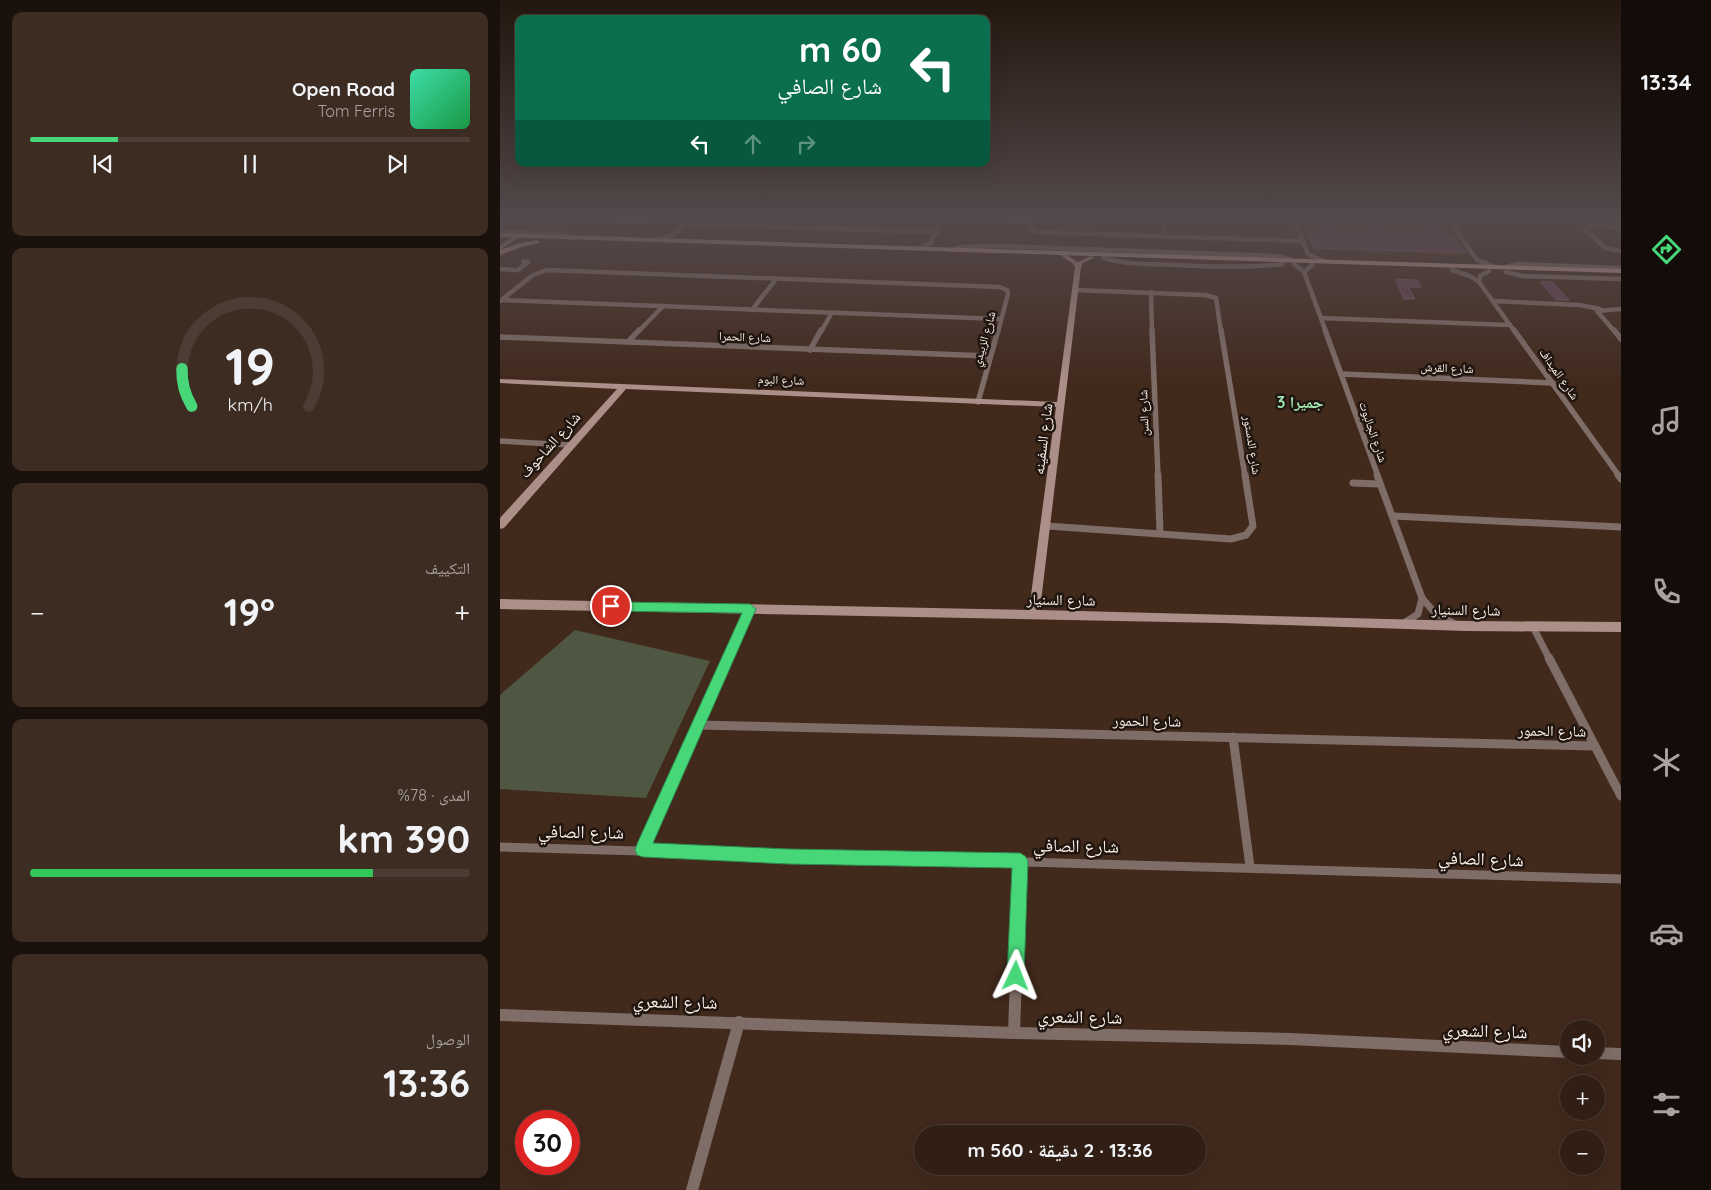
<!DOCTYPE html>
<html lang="ar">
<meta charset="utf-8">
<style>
:root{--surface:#311f15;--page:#3d2c22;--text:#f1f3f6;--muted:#a8a2a0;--line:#4c3d34;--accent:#47d779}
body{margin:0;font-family:Quicksand,"Noto Naskh Arabic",sans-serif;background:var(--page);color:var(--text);direction:rtl;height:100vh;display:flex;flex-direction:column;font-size:19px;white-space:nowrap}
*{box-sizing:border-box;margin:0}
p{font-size:16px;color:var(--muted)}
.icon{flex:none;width:28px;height:28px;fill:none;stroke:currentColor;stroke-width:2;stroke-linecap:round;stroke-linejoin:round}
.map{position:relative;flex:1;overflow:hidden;direction:ltr}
.details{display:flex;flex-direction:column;gap:12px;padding:12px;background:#1b110c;width:500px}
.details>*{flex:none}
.guide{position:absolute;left:15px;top:15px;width:475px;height:152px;border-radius:10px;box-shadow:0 5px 20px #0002,0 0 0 1px var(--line);direction:rtl;background:#0b6e4f;color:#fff;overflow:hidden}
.fabs{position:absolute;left:1060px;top:1020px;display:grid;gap:10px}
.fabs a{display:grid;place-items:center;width:45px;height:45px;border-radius:50%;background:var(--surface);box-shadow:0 5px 20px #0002,0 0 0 1px var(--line);font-size:25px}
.speed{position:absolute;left:15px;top:1110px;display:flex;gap:10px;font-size:25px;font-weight:700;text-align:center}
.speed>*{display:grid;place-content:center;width:65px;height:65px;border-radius:50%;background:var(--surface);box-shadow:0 5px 20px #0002,0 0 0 1px var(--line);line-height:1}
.speed .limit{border:8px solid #d22;background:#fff;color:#111}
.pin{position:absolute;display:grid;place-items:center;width:42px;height:42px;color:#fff;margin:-21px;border:2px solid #fff;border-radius:50%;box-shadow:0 1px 5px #0007}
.me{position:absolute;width:55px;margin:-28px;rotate:2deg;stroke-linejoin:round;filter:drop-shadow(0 0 4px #0008)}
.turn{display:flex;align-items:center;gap:18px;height:105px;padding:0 25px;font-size:22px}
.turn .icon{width:65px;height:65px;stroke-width:2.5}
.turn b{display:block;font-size:35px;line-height:42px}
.lanes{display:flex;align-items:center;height:48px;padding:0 25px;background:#0003;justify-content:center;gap:25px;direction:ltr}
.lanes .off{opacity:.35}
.big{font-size:38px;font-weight:800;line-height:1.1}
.details .widget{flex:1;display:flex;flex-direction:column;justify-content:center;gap:8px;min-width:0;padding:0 18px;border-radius:10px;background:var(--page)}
.details .dial{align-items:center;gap:0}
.dial svg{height:130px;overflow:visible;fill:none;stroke:var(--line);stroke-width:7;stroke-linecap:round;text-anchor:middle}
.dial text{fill:var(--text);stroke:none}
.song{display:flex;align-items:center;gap:15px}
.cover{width:60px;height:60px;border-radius:8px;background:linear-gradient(135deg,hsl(160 70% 55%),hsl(140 70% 35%))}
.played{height:5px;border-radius:2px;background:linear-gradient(90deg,var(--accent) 20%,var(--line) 20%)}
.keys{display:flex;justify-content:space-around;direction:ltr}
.heat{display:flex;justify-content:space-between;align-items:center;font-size:28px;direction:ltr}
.charge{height:8px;border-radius:4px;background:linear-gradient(90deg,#34c759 78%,var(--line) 0)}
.trip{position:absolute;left:414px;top:1125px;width:292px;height:50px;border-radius:25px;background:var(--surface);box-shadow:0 5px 20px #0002,0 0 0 1px var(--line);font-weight:800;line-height:50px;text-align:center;direction:rtl}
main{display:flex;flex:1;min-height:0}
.menu{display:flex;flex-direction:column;width:90px;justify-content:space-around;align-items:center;background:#140c08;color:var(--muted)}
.menu .icon{width:35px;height:35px}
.menu .active{color:var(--accent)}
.menu b{font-size:22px;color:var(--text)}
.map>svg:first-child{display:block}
.built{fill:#4d2f1d}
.green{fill:#4f5743}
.building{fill:#644254;stroke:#775a69}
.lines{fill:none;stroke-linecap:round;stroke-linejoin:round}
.street-far4{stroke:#7f6d68;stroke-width:4.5}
.street-far3{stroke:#7f6d68;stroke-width:5.5}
.street-far2{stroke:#7f6d68;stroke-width:7}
.street-far1{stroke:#7f6d68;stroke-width:9}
.street{stroke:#7f6d68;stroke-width:12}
.secondary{fill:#ac8f88;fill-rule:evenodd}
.primary{fill:#cfa9a0;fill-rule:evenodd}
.route{fill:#47d779;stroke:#2e8c4f}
.labels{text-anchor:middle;stroke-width:5;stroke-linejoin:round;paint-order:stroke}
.far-street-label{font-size:12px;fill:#fdf0e9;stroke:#20150f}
.street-label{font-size:15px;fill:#fdf0e9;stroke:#20150f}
.far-district-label{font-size:16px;font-weight:bold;fill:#a0e4af;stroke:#20150f}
.near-street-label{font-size:18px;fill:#fdf0e9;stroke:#20150f}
</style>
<main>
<nav class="menu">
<b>13:34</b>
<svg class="icon active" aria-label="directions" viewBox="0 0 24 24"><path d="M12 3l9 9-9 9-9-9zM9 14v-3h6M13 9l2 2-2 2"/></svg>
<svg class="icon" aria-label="music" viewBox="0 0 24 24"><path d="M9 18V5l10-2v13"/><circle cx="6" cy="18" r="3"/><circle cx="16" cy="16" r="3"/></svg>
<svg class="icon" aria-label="phone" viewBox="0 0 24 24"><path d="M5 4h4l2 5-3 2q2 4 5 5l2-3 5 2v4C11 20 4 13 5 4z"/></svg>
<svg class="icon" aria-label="climate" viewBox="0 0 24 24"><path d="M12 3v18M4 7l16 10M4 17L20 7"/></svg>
<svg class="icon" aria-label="car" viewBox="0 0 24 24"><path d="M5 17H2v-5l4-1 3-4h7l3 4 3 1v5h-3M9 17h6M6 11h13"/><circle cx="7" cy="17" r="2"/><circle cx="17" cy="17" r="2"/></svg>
<svg class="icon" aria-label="filters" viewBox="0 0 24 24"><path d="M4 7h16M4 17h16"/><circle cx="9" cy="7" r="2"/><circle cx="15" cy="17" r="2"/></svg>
</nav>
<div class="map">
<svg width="1121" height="1190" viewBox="0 0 1121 1190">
<rect width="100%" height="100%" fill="#41291c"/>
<!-- built -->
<path class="built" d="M800 218H939L968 257 814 252Z"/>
<!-- green -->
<path class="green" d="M75 630 210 661 146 798 0 789V695Z"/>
<!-- building -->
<g class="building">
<path d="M809 218H830L836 230 867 231 860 218H881L889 232 922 233 912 218H933L947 237 955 238 966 253 813 248 807 232H815Z"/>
<path d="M895 279 917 280 921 287H908L915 299H904Z"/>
<path d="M1040 282H1052L1069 300H1056Z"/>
</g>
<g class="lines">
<!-- street-far4 -->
<g class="street-far4">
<path d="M12 218 140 222 150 221 155 218"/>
<path d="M389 218 533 222"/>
<path d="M534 218 531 228 536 232 804 241"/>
<path d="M664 218 665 236"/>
<path d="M680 218 796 221"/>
<path d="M794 218 808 254 823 261"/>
<path d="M947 218 977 260 993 266"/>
<path d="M185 224 437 232"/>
<path d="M1121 227 1091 226 1085 229 1105 248 1121 251"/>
<path d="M0 232 64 234 70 238"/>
<path d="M156 240 173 235 191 218"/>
<path d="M418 248 431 243 442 219"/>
<path d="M450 250 461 247 501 246 778 256 792 260"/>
<path d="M604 258C628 265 653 264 678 265 713 267 748 268 783 264"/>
<path d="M794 264 804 272 826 332"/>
<path d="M1006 267 1017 264 1121 268"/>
<path d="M0 269 18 270 28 262 23 261"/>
<path d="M952 270 970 276 979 282 1015 332"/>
<path d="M804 272 812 265"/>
<path d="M1006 272 1022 276 1121 279"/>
<path d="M979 282 980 276 989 271"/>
<path d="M575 290 705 295 716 298 721 332"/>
<path d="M651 292 652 332"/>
<path d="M1 300 500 319"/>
<path d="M0 301 33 275 47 270 500 287 507 290 508 294 498 332"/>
<path d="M994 301 1080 305 1100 309"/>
<path d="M252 310 276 279"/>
<path d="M821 318 1010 325"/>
<path d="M138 332 163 306"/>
<path d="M321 332 331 314"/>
<path d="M1115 332 1097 311 1121 309"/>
</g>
<!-- street-far3 -->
<g class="street-far3">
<path d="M652 330 658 476"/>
<path d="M721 330 745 476"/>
<path d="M825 330 878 476"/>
<path d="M1014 330 1119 476"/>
<path d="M1114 330 1121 339"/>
<path d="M0 337 489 356"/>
<path d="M128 342 139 330"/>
<path d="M310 350 321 330"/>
<path d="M841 374 1053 383"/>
<path d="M478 402 498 330"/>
<path d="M0 441 70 445"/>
</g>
<!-- street-far2 -->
<g class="street-far2">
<path d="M658 475 660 533"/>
<path d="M877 475 922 598 934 612 955 624"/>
<path d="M1118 475 1121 479"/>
<path d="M853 483 879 484"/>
<path d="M893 516 1121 527"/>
<path d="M547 526 731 539 746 535 753 526 745 475"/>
<path d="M904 623 918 614 922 598"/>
<path d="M1033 627 1050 660"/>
<path d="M228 660 250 609"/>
</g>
<!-- street-far1 -->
<g class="street-far1">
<path d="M1049 658 1121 796"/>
<path d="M198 725 1094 746"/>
<path d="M733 737 750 867"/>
<path d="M0 847 1121 879"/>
<path d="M143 850 228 658"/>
<path d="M519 893 520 861"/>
</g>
<!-- street -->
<g class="street">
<path d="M0 1015 514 1033 790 1039 1069 1052"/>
<path d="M514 1033 519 892"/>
<path d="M1096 1053 1121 1054"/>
<path d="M192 1190 239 1022"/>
</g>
<!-- secondary -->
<g class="secondary">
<path d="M16 235 21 236 0 250V245Z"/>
<path d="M565 251H569L570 252 567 255 578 262 591 256 594 258 583 263 581 267 540 610 966 621 1121 622V632L966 631 722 623 0 609V599L529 610 556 407 126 389 4 528 0 529V518L117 389 0 383V379L557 402 575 267 572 263 560 255Z"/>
</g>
<!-- primary -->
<g class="primary">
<path d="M0 233 1121 269V273L0 237Z"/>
<path d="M37 240 40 242 39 243 21 247 0 255V250L17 244Z"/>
</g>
</g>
<!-- sky -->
<linearGradient id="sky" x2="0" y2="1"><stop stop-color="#24170f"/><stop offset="0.57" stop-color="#54494b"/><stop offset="1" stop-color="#54494b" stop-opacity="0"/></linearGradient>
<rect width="1121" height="384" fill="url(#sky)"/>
<!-- route -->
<path class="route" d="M111 602 250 604 256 609 153 843 288 849 520 853 525 856 528 861 524 976 522 982 516 984 510 982 507 976 512 868 288 864 143 857 137 855 135 850 137 844 242 613 111 611 105 606Z"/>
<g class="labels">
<!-- far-street labels -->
<g class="far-street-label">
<text transform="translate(245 337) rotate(2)" y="4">شارع الحمرا</text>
<text transform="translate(484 339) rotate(-74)" y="4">شارع الزبيدي</text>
<text transform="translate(947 368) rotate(2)" y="4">شارع القرش</text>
<text transform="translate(1059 374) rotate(55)" y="4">شارع الميداف</text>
<text transform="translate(281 380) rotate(2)" y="4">شارع البوم</text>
<text transform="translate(644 413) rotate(-92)" y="4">شارع السن</text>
<text transform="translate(873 432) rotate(71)" y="4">شارع الجالبوت</text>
<text transform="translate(752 445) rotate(81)" y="4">شارع الدستور</text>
</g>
<!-- street labels -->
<g class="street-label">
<text transform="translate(543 439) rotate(-83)" y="5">شارع السفينه</text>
<text transform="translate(50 445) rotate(-48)" y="5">شارع الشاحوف</text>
<text transform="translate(561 600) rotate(1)" y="5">شارع السنيار</text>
<text transform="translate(966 610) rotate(1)" y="5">شارع السنيار</text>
<text transform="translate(647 721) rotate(1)" y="5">شارع الحمور</text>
<text transform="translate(1052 731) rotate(1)" y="5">شارع الحمور</text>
</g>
<!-- far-district labels -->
<g class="far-district-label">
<text x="800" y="408">جميرا 3</text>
</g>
<!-- near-street labels -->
<g class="near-street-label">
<text transform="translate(81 832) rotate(1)" y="6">شارع الصافي</text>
<text transform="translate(576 846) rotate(1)" y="6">شارع الصافي</text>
<text transform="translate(981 859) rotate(2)" y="6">شارع الصافي</text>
<text transform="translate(175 1002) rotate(1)" y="6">شارع الشعري</text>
<text transform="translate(580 1017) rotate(1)" y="6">شارع الشعري</text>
<text transform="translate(985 1031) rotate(2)" y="6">شارع الشعري</text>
</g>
</g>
</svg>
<div class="fabs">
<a><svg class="icon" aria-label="sound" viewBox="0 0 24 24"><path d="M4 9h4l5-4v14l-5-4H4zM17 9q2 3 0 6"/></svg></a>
<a>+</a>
<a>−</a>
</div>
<div class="speed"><div class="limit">30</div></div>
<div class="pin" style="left:111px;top:606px;background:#d93025"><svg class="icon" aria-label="arrive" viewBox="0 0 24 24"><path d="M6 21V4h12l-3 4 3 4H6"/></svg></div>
<svg class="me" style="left:516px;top:976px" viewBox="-20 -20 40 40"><path d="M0-17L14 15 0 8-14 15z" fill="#47d779" stroke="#fff" stroke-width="4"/></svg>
<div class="trip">13:36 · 2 دقيقة · 560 m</div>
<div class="guide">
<div class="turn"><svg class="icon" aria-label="left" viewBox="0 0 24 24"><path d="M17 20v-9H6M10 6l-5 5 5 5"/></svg><div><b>60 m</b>شارع الصافي</div></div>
<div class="lanes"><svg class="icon" aria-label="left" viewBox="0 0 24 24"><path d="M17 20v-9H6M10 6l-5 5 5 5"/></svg><svg class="icon off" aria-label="ahead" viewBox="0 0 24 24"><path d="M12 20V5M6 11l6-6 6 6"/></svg><svg class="icon off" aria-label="right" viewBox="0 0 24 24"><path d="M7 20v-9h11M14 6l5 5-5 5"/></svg></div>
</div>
</div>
<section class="details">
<div class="widget">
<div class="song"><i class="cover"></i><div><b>Open Road</b><p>Tom Ferris</p></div></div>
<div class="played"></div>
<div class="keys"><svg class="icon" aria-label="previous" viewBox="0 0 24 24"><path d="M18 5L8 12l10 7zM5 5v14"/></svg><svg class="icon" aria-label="pause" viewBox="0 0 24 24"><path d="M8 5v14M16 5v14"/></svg><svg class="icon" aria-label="next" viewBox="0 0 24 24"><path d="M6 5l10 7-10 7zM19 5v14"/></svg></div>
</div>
<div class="widget dial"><svg viewBox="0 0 100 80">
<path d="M14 69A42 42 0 1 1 86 69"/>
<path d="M14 69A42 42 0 0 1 8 46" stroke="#47d779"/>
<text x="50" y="56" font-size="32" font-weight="700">19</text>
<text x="50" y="72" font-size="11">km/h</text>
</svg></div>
<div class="widget"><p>التكييف</p>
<div class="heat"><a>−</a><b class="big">19°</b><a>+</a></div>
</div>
<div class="widget"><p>المدى · 78%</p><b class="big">390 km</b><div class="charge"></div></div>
<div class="widget"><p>الوصول</p><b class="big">13:36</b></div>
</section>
</main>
